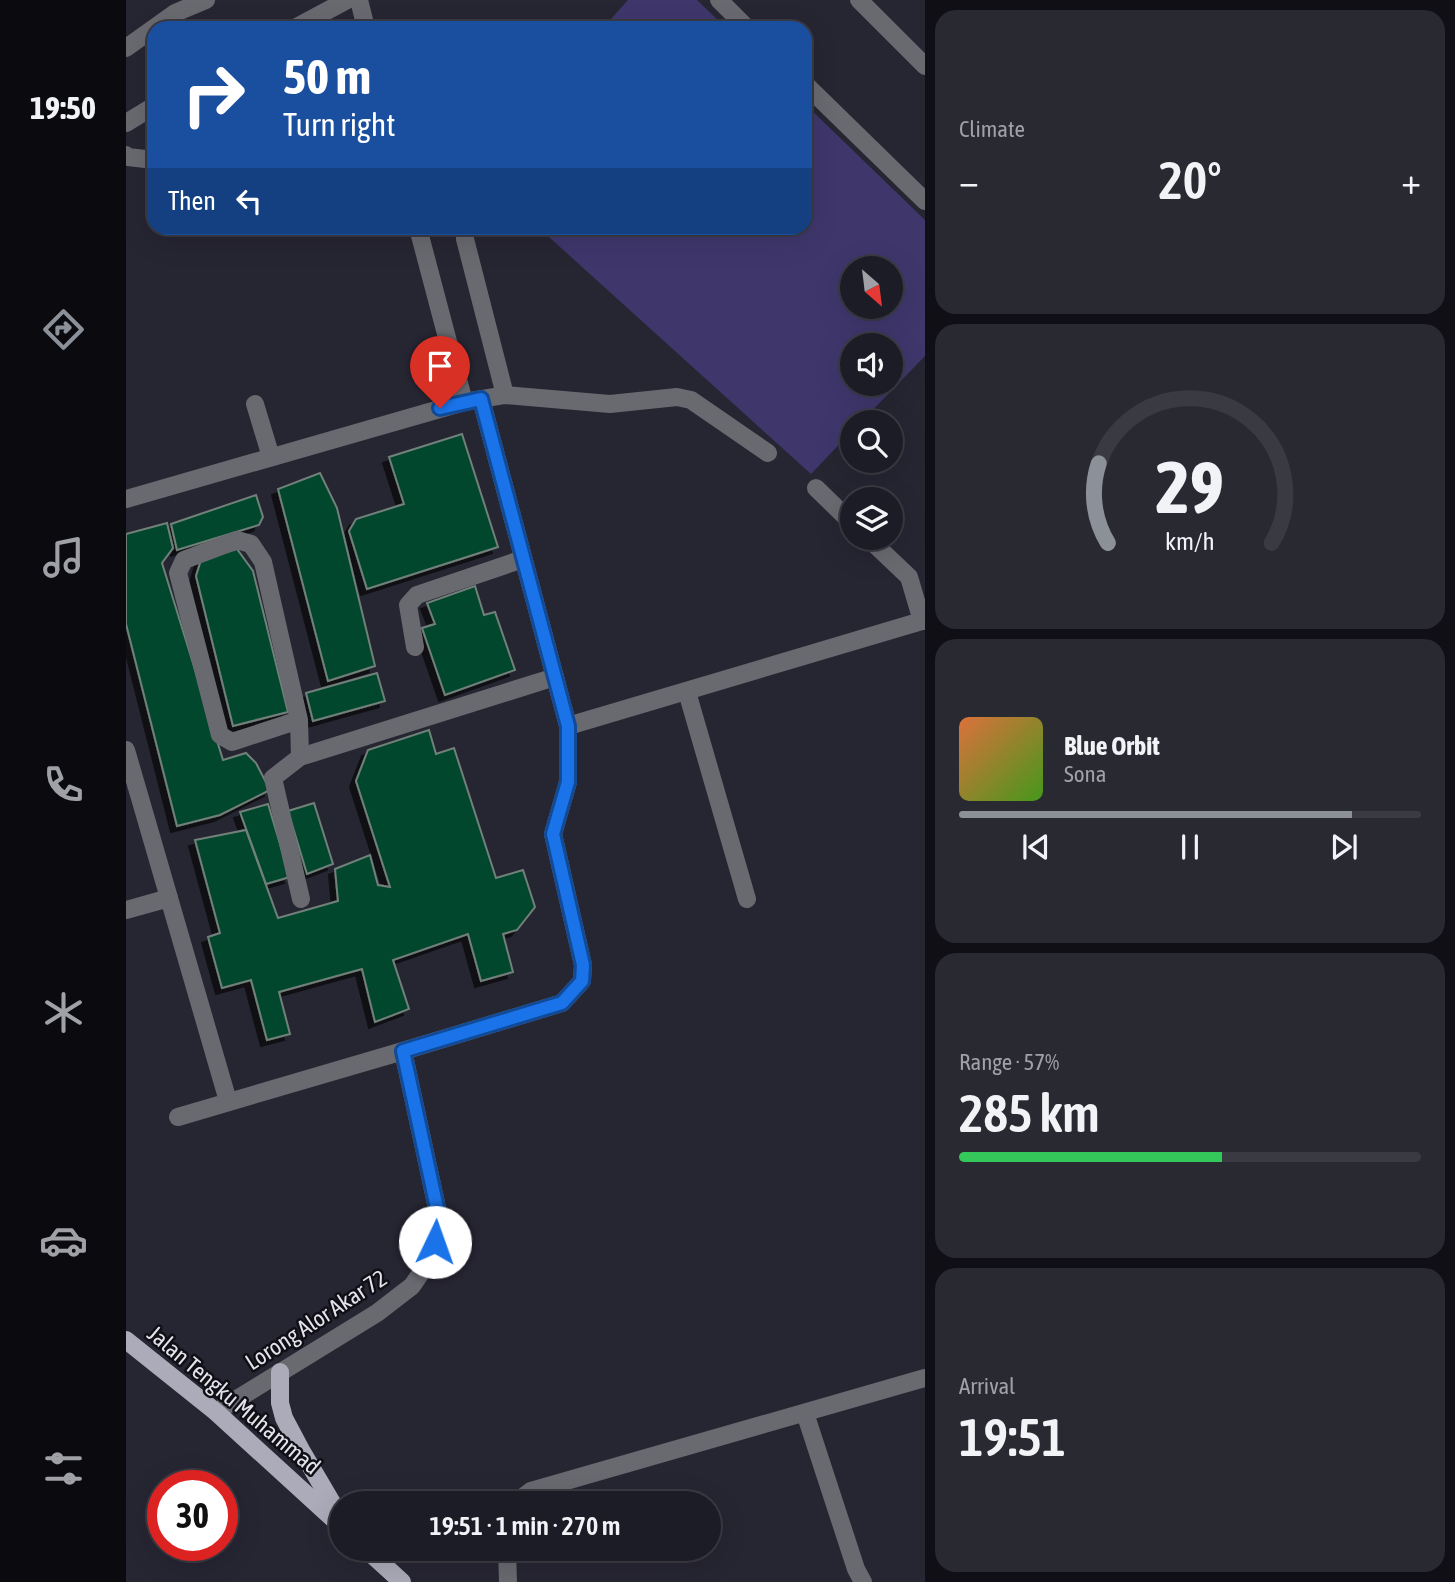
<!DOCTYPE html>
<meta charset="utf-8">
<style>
:root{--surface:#1c1c26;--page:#292932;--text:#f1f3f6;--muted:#a0a1a7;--line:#3a3a43;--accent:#8c9099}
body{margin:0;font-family:"Asap Condensed",sans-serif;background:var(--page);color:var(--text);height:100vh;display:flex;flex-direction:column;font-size:26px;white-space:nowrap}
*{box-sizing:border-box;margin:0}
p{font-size:23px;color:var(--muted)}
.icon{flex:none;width:38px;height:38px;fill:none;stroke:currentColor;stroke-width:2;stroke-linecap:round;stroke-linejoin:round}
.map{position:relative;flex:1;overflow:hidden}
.details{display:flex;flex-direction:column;gap:10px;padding:10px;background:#0f0f15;width:530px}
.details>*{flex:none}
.banner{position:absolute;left:21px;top:21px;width:665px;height:214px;border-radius:21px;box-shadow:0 7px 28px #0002,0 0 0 2px var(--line);background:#1a4fa0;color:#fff;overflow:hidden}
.needle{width:46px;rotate:152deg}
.buttons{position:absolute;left:714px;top:256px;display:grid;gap:14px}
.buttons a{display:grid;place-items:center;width:63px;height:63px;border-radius:50%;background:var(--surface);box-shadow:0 7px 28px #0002,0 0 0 2px var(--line);font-size:35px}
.speed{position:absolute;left:21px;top:1470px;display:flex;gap:14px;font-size:35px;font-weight:700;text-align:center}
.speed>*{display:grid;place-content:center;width:91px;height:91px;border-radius:50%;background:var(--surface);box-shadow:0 7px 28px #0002,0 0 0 2px var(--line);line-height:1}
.speed .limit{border:10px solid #d22;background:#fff;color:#111}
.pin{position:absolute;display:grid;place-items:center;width:60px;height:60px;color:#fff;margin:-72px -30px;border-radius:50% 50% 50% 0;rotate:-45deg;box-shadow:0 0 7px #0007}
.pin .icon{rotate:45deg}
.me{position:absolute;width:77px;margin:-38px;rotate:3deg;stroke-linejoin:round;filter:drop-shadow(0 0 5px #0008)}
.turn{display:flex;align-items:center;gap:24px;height:147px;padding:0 21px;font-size:32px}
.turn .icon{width:91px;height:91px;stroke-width:2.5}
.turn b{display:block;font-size:49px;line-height:60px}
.then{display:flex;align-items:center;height:66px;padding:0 21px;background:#0003;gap:14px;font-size:26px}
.big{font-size:52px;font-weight:600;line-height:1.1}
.details .widget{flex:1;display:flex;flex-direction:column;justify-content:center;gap:10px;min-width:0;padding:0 24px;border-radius:21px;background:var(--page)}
.details .dial{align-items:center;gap:0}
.dial svg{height:182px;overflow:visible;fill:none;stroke:var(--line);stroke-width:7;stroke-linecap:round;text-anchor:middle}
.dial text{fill:var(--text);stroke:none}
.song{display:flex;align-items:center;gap:21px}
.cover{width:84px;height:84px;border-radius:10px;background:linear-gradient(135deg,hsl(20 70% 55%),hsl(100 70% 35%))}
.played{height:7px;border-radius:4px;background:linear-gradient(90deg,var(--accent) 85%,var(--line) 85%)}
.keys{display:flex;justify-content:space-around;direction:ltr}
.heat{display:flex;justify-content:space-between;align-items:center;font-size:38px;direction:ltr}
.charge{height:10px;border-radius:5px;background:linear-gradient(90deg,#34c759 57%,var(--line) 0)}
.trip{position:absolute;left:203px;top:1491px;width:392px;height:70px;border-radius:35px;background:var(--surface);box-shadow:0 7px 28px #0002,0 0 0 2px var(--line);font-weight:600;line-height:70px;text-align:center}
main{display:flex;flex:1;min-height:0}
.dock{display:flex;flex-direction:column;width:126px;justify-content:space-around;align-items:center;background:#0b0b0f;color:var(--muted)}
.dock .icon{width:49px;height:49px}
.dock .active{color:var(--accent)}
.dock b{font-size:32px;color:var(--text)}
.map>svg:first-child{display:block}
.green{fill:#3f376c;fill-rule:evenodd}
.building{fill:#04462f;stroke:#718179;stroke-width:2;filter:url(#shadow)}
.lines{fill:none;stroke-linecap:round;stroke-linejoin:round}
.minor{stroke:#696970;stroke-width:18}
.major{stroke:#acabb9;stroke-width:18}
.route-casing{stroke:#114b97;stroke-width:18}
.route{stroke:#1a73e8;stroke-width:12}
.labels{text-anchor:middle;stroke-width:5;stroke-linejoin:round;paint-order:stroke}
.street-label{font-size:23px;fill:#e4e4ed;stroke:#100f15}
</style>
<main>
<nav class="dock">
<b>19:50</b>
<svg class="icon active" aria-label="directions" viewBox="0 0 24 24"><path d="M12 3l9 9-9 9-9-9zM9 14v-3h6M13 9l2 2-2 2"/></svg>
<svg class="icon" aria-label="music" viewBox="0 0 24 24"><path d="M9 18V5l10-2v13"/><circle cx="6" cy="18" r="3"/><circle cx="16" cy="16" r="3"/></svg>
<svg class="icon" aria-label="phone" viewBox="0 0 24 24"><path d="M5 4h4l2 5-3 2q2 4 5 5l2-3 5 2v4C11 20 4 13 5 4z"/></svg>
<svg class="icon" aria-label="climate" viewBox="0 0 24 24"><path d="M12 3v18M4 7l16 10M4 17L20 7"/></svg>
<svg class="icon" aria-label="car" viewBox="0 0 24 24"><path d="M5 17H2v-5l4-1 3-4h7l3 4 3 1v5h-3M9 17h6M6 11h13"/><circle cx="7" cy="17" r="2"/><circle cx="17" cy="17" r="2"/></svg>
<svg class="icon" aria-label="filters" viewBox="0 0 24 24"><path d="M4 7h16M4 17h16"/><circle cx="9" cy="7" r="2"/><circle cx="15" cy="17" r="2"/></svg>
</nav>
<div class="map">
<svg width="799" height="1582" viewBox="0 0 799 1582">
<defs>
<filter id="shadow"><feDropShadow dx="-6" dy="6" stdDeviation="0" flood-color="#0009"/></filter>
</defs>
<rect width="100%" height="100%" fill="#262532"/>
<!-- green -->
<g class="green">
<path d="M502 0H571L600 28H477Z"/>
<path d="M679 104 799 220V356L735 422H726V431L685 474 413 228H679ZM726 268H765V306H726ZM726 345H765V383H726Z"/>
</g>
<!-- building -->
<g class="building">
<path d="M336 434 372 547 241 589 223 531 230 519 278 504 263 457Z"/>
<path d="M194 473 211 508 249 666 202 681 152 489Z"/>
<path d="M130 495 137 517 133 525 51 550 45 524Z"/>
<path d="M41 523 47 548 36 563 97 760 120 753 130 763 144 790 94 815 51 826 0 624V534Z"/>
<path d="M111 549 127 571 162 712 107 726 70 576 75 560Z"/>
<path d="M349 586 358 615 369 612 389 670 319 695 296 628 309 624 301 603Z"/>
<path d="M251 673 259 701 187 721 180 693Z"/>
<path d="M303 730 310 754 328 748 370 878 397 870 409 907 391 930 377 934 387 972 355 981 342 934 267 960 283 1009 249 1022 236 969 153 992 164 1034 141 1040 125 980 96 988 82 937 94 933 69 840 120 830 152 918 212 901 209 869 244 855 252 885 264 887 230 781 242 750Z"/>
<path d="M188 803 207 864 181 874 162 811Z"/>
<path d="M142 804 164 877 140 884 114 812Z"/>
</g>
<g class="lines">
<!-- minor -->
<g class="minor">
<path d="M233 0 240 28"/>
<path d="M593 0 621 28"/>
<path d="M733 0 799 66"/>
<path d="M169 28 221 0"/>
<path d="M0 48 49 13 80 0"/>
<path d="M679 84 799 201"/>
<path d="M0 123 28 106"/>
<path d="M0 155 2 157 28 160"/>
<path d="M292 228 338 402"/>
<path d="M339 239 379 395"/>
<path d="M355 399 442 726"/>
<path d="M129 404 145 457"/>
<path d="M690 488 726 523"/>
<path d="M0 499 338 402 379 395 484 404 551 397 565 400 642 453"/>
<path d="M741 537 783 577 796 621"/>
<path d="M289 647 282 605 291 595 397 559"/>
<path d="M561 692 621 899"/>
<path d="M173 720 106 742 94 735 52 573 58 560 111 540 125 544 137 562 173 720 174 757"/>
<path d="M0 750 102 1101"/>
<path d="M175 899 147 778 174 757 429 677"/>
<path d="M0 910 43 898"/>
<path d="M52 1117 277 1051 436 1003 456 981 457 965 427 834 442 782V726L799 620"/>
<path d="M90 1412 251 1313 286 1286 301 1264 309 1243 311 1208 277 1051"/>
<path d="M679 1413 730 1569 737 1582"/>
<path d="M389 1503 405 1491 799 1378"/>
<path d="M381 1549 382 1582"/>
</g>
<!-- major -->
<g class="major">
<path d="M0 1340 90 1412 215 1526"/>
<path d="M154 1372V1403L158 1418 175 1450 215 1518"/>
<path d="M240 1549 276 1582"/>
</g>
</g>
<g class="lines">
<!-- route casing -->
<g class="route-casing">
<path id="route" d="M309 1242 311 1208 277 1051 436 1003 456 981 457 965 427 834 442 782V726L355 399 314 408"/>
</g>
<!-- route -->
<use href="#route" class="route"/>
</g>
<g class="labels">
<!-- street labels -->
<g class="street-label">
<text transform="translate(190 1320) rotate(-33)" y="8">Lorong Alor Akar 72</text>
<text transform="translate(108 1400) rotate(40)" y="8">Jalan Tengku Muhammad</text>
</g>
</g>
</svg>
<div class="buttons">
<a><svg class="needle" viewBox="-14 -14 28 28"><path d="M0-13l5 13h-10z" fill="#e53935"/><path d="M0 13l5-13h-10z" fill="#a0a1a7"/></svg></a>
<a><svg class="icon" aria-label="sound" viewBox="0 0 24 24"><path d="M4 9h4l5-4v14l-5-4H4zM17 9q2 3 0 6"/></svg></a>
<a><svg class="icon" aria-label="search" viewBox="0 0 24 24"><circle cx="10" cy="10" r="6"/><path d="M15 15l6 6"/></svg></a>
<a><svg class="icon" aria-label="layers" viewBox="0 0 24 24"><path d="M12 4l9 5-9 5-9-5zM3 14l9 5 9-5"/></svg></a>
</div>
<div class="speed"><div class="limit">30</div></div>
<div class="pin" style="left:314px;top:408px;background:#d93025"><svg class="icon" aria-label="arrive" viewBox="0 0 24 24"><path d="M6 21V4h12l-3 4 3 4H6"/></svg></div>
<svg class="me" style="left:309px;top:1242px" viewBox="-20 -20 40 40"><circle r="19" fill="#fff"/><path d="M0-13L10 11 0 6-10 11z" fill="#1a73e8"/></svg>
<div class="trip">19:51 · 1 min · 270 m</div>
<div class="banner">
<div class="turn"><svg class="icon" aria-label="right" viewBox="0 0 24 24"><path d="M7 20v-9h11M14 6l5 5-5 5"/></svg><div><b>50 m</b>Turn right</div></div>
<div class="then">Then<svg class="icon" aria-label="left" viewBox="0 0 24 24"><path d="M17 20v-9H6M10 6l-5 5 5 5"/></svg></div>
</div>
</div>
<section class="details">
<div class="widget"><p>Climate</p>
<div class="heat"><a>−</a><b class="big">20°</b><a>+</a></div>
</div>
<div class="widget dial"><svg viewBox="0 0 100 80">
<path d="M14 69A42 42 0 1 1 86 69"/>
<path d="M14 69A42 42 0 0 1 10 34" stroke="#8c9099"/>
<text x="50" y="56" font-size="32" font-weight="700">29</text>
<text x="50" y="72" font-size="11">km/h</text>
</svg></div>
<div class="widget">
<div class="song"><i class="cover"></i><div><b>Blue Orbit</b><p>Sona</p></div></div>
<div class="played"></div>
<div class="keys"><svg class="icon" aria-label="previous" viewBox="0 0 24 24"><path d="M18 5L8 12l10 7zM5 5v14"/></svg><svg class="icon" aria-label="pause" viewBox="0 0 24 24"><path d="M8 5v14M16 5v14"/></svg><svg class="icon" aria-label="next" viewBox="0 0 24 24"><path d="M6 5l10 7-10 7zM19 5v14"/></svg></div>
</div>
<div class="widget"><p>Range · 57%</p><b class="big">285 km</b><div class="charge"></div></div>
<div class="widget"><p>Arrival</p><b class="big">19:51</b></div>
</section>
</main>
